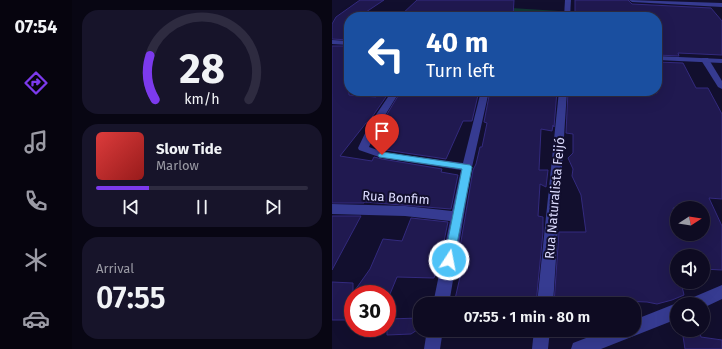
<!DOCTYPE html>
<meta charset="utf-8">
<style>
:root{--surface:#0e0b22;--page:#17142a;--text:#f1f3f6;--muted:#9b9ba5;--line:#2e2b40;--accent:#7c3aed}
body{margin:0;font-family:"Fira Sans",sans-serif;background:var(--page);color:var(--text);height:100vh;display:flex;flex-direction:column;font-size:15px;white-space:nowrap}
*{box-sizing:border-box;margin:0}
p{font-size:13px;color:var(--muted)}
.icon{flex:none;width:22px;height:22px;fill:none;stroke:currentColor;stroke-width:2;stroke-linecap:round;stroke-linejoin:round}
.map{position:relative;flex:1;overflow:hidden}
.panel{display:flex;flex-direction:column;gap:10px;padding:10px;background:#080613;width:260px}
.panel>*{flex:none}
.guide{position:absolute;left:12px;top:12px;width:318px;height:84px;border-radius:16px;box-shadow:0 4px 16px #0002,0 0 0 1px var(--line);background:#1a4fa0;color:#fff;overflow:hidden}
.needle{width:26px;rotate:78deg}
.tools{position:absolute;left:338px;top:201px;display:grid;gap:8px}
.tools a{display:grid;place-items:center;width:40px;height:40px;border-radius:50%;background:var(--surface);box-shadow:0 4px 16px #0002,0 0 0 1px var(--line);font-size:20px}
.speed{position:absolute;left:12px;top:285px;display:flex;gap:8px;font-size:20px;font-weight:700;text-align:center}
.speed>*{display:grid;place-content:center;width:52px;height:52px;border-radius:50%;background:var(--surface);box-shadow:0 4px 16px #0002,0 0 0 1px var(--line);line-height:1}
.speed .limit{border:6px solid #d22;background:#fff;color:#111}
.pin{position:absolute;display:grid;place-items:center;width:34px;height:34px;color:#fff;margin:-41px -17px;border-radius:50% 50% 50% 0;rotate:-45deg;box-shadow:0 0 4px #0007}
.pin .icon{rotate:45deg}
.me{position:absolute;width:44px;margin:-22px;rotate:11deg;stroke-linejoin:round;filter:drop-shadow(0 0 3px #0008)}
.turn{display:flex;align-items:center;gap:14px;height:84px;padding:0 16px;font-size:18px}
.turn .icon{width:52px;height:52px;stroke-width:2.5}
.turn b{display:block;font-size:28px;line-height:34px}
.big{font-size:30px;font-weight:600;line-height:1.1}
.panel .card{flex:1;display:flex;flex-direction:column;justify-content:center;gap:6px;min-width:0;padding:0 14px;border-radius:16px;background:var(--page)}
.panel .dial{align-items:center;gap:0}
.dial svg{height:104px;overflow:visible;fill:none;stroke:var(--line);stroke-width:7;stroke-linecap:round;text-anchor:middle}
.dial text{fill:var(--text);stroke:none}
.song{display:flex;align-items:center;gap:12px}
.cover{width:48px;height:48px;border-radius:6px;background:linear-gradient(135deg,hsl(0 70% 55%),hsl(0 70% 35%))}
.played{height:4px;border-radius:2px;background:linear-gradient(90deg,var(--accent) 25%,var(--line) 25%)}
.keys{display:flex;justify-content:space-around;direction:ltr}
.trip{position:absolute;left:81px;top:297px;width:228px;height:40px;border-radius:16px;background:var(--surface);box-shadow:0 4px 16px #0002,0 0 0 1px var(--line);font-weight:600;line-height:40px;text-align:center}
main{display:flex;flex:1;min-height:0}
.menu{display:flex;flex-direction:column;width:72px;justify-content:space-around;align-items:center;background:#06040e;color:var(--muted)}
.menu .icon{width:28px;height:28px}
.menu .active{color:var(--accent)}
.menu b{font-size:18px;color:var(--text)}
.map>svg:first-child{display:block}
.green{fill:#123834}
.building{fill:#201950;stroke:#332a7e;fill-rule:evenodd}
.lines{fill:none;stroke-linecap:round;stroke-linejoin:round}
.minor{fill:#363b91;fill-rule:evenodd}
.tertiary{fill:#363b91;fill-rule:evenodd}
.route{fill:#4fc3f7;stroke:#337fa1}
.labels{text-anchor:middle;stroke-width:4;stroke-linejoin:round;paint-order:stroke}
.street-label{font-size:13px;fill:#dddcff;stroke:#120f2e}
</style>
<main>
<nav class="menu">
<b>07:54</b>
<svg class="icon active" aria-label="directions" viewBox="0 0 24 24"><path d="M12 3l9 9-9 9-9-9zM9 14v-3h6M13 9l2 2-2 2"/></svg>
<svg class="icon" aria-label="music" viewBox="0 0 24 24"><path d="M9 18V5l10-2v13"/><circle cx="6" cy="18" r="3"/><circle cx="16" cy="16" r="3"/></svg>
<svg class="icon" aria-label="phone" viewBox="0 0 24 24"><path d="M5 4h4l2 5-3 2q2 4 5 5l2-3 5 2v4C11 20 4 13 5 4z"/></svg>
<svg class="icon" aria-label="climate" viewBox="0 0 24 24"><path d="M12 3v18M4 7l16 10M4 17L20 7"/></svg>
<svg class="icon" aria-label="car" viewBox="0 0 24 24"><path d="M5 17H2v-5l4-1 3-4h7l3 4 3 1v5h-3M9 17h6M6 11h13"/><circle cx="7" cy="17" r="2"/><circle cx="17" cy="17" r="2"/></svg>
</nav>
<section class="panel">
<div class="card dial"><svg viewBox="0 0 100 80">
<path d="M14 69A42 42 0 1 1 86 69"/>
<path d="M14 69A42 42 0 0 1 10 35" stroke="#7c3aed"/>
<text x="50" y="56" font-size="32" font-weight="700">28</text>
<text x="50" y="72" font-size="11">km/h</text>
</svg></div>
<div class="card">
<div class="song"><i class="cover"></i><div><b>Slow Tide</b><p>Marlow</p></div></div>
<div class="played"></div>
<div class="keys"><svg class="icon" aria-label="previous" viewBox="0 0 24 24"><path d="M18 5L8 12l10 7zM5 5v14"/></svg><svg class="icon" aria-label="pause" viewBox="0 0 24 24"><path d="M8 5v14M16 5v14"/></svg><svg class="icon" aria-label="next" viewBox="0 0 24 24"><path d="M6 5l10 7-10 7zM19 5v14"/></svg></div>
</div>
<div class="card"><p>Arrival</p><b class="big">07:55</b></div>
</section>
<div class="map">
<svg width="390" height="349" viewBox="0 0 390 349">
<rect width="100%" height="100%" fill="#120f2e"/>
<!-- green -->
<path class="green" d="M179 8 227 11 226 17H175Z"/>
<!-- building -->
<g class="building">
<path d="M28 0H52L31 14 26 17H17V40L0 39V24L4 17Z"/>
<path d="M85 0H182L181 17 68 16Z"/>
<path d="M243 0H296L300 4 379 8 390 21V55L346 53 347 56 325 55V17H243Z"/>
<path d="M0 46H17V95L44 97V91H58L36 123H34L8 156 40 161 42 157 50 159 110 169 109 172 126 175 119 209 32 202V203H0Z"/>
<path d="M325 62 351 63 364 88H376L390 114V199L377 198 390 226V270L371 269V256H345V282H349L352 295 340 300 325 304 315 302 290 301 222 304 227 232H254L249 195 240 176 241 169 236 158 241 153V134L234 133 236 91 325 93ZM341 208H371V234H345V220Z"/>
<path d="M69 91H147L140 121H131L114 159 47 149 62 125 49 124Z"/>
<path d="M158 91H225L222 127 221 125 220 131 209 129 207 170H216L214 187 208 184 206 216 211 217V232L204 304H140L141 300 123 299 128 277H123L141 170 144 164 148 147H150L155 123 152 122Z"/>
<path d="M0 216H29L0 270Z"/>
<path d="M79 218 116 222 105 275H103L102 278 65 277 58 294H21V320H0V282L21 283V293L38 269 51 239 70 241Z"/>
<path d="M88 318V328L79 334 55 335V319Z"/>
<path d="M350 330H367L369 337 390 340V349H353Z"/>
</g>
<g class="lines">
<!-- minor -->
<g class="minor">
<path d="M233 0H239L238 17H232Z"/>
<path d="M297 0 390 3V7L300 2Z"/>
<path d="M370 58H376L390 81V89L386 87 369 60Z"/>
<path d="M60 91H68L47 125 37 147 51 152 131 163 149 91H157L140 167 117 304H101L118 221 73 216 0 214V204L73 206 120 211 129 170 50 158 27 150 26 148 37 125Z"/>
<path d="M227 91H235L221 304H205Z"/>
<path d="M390 285V299L371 308V304H354L357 299Z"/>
<path d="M345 303 347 304H345V319L269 349H239L241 343 275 330H302V320Z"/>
<path d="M95 330H111L108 349H92Z"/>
<path d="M202 330H218L216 349H200Z"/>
</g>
<!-- tertiary -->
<g class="tertiary">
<path d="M0 40 17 41V45L0 44Z"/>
<path d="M325 56 390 59V63L325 60Z"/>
</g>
</g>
<!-- route -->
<path class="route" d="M50 152 138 165 140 167 121 264 117 266 113 264 112 260 130 169 47 157 46 155Z"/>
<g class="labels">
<!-- street labels -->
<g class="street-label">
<text transform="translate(64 197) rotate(4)" y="5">Rua Bonfim</text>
<text transform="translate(222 198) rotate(-85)" y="5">Rua Naturalista Feijó</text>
</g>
</g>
</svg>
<div class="tools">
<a><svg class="needle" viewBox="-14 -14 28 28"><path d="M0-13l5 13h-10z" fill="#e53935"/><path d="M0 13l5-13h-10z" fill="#9b9ba5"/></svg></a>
<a><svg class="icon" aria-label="sound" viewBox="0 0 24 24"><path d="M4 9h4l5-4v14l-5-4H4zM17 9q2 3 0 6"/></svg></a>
<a><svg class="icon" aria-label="search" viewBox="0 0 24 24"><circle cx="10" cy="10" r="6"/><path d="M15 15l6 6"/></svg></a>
</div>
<div class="speed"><div class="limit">30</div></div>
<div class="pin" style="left:50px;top:155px;background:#d93025"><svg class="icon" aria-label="arrive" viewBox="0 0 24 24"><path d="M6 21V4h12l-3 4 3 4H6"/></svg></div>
<svg class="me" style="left:117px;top:260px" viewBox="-20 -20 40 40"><circle r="17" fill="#4fc3f7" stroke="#fff" stroke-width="3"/><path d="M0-11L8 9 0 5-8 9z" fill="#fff"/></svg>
<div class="trip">07:55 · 1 min · 80 m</div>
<div class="guide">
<div class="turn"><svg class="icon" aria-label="left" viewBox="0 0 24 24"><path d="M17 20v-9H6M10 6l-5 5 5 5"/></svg><div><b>40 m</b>Turn left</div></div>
</div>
</div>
</main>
